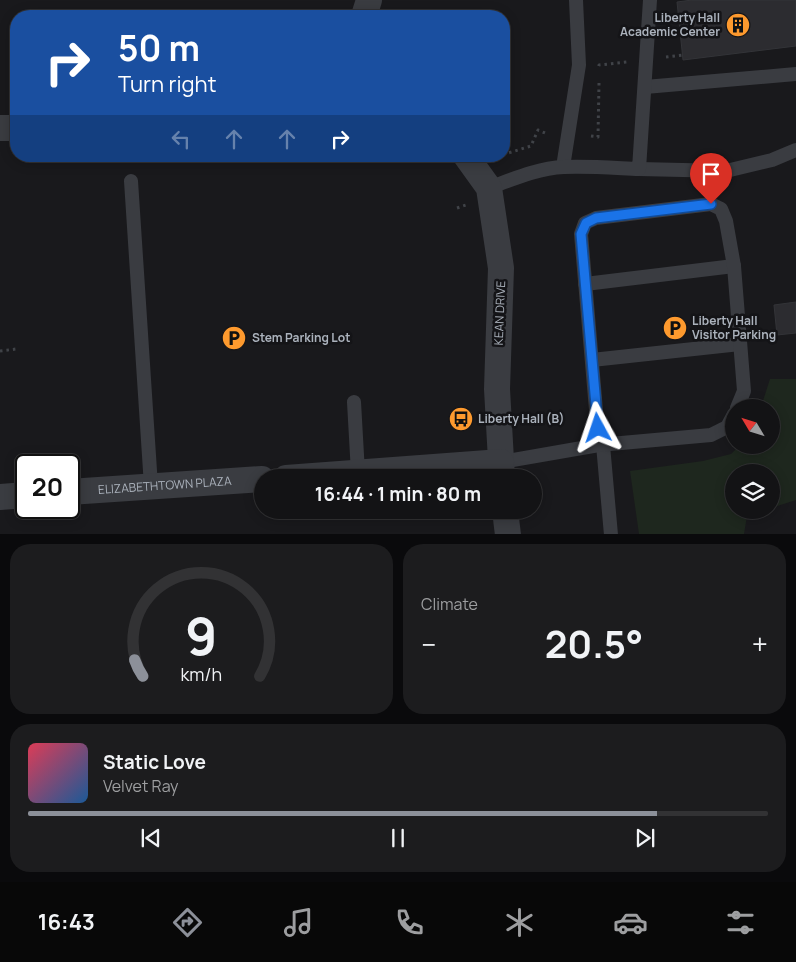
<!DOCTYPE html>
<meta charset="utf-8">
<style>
:root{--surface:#131315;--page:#1c1c1e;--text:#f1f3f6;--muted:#9d9ea0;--line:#323234;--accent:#8c9099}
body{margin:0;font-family:Manrope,sans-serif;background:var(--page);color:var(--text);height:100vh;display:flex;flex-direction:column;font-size:19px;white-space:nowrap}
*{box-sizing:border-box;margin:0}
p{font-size:16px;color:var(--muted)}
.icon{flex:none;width:28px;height:28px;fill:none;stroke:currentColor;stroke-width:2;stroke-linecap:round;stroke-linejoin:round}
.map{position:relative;height:534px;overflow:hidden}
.sheet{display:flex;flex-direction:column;gap:10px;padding:10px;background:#0a0a0c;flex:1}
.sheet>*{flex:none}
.banner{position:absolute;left:10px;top:10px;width:500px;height:152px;border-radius:20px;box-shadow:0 2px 12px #0003,0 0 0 1px var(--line);background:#1a4fa0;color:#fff;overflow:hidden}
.needle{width:32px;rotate:308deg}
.buttons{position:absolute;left:725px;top:399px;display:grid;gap:10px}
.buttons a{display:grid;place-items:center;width:55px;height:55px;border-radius:50%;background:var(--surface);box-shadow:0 2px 12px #0003,0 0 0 1px var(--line);font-size:25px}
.speed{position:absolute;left:15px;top:454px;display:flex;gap:10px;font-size:25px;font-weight:700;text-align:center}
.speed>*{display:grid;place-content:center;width:65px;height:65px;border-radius:50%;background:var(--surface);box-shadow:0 2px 12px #0003,0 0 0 1px var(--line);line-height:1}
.speed .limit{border:2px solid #111;border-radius:8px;background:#fff;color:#111}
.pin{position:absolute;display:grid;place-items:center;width:42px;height:42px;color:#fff;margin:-51px -21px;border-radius:50% 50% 50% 0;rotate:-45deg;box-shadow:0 0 5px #0007}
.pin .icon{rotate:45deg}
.me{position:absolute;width:55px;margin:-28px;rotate:355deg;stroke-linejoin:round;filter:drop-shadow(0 0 4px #0008)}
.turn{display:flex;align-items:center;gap:18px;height:105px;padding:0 25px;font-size:22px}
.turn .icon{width:65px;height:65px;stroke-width:2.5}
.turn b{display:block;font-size:35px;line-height:42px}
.lanes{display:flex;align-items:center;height:48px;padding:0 25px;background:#0003;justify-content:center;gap:25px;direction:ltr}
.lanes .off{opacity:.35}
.big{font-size:38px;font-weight:700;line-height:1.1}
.sheet .tile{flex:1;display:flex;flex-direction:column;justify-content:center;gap:8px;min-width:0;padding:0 18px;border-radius:20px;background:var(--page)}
.sheet .dial{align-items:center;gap:0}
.dial svg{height:130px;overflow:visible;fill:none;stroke:var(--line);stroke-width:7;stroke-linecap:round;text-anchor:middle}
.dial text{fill:var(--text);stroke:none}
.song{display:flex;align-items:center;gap:15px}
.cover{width:60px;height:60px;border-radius:8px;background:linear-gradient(135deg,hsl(350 70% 55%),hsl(210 70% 35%))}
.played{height:5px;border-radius:2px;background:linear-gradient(90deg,var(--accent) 85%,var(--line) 85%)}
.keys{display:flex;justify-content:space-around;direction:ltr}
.heat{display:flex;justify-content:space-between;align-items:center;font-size:28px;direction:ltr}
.sheet .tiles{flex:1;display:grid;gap:10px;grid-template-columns:1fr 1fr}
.tile:last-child{grid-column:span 2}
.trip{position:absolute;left:254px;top:469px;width:288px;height:50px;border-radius:25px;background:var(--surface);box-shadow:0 2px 12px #0003,0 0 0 1px var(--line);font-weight:700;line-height:50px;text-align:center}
.tab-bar{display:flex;height:80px;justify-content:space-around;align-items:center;background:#080808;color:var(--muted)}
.tab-bar .icon{width:35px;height:35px}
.tab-bar .active{color:var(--accent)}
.tab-bar b{font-size:22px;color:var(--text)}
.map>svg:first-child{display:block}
.green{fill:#1e271e}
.building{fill:#2c2c30;stroke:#333438}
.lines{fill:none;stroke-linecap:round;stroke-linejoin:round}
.path{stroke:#404348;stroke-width:3;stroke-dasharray:2.5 4;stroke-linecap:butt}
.service{stroke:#3a3c41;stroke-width:14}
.minor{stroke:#3a3c41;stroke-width:26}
.route-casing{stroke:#114b97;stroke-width:12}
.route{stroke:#1a73e8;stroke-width:9}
.labels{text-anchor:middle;stroke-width:5;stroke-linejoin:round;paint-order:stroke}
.poi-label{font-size:12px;font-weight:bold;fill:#abb2bc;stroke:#141417;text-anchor:start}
.street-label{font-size:12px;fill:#abb2bc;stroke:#141417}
</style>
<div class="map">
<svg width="796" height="535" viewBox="0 0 796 535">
<rect width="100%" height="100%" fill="#19191c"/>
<!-- green -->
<path class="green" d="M770 379H796V500L771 508V472H734V510H765L747 516 744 534H639L630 471 703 461 731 454 740 445H771V408L761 407Z"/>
<!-- building -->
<g class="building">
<path d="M692 0H796V46L683 60 677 2Z"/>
<path d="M796 302V333L777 335 774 305Z"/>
</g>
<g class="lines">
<!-- path -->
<g class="path">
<path d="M666 57 683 55"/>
<path d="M599 66V65L627 62"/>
<path d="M591 136 598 137 599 83"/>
<path d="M504 152 505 154 531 146 538 130 545 133"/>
<path d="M457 208 466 205"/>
<path d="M0 351 16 349"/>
</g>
<!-- service -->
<g class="service">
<path d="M645 87 796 74"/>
<path d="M563 167 579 65 576 0"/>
<path d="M639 169 726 171 772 160 796 150"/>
<path d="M131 181 151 486"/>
<path d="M489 188C513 179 538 168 564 167 589 166 615 168 639 169L650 0"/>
<path d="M585 284 734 266"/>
<path d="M592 360 740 344"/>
<path d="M354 402 358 473"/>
<path d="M599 445 581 234 585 223 596 218 711 204 721 209 726 221 734 266 744 391 737 408"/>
<path d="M603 445 611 535"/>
<path d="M501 462 599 445 711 435 727 427 734 414"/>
</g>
<!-- minor -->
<g class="minor">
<path d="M364 16 369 0"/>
<path d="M0 128H16"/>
<path d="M466 156 489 188 501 268 497 389 502 478"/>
<path d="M286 478 501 462"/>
<path id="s1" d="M69 492 262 479"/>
<path d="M0 497 26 495"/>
<path d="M505 510 508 535"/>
</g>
</g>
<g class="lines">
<!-- route casing -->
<g class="route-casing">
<path id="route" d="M598 428 581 234 586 223 596 218 711 204"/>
</g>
<!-- route -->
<use href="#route" class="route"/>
</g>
<!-- icons -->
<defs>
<g id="building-disc" transform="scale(1.25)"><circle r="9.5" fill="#fe9a2e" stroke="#141417"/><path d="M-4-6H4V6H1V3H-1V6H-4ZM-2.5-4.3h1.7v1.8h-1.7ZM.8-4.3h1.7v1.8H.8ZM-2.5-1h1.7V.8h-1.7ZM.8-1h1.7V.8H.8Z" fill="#111"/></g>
<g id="parking-disc" transform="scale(1.25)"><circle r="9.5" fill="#fe9a2e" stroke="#141417"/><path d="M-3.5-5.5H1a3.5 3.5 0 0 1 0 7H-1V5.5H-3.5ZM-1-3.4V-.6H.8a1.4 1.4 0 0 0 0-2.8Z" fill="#111"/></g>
<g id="bus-disc" transform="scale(1.25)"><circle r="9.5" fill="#fe9a2e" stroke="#141417"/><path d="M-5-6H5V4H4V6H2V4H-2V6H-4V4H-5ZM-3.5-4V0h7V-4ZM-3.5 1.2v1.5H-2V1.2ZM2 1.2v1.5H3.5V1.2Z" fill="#111"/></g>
</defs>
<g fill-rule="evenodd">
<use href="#building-disc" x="738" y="25"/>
<use href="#parking-disc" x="675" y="328"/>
<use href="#parking-disc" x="234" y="338"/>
<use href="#bus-disc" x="461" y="419"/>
</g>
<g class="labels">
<!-- poi labels -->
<g class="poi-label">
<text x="720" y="22" text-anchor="end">Liberty Hall<tspan x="720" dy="14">Academic Center</tspan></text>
<text x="692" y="325">Liberty Hall<tspan x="692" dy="14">Visitor Parking</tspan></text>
<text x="252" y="342">Stem Parking Lot</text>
<text x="478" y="423">Liberty Hall (B)</text>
</g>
<!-- street labels -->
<g class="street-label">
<text transform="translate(500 313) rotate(-88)" y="4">KEAN DRIVE</text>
<text dy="4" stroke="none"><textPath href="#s1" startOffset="96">ELIZABETHTOWN PLAZA</textPath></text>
</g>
</g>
</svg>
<div class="buttons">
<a><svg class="needle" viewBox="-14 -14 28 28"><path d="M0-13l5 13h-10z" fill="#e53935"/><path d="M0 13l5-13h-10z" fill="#9d9ea0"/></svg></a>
<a><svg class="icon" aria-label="layers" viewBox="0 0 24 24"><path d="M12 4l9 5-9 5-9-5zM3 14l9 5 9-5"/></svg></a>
</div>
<div class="speed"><div class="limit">20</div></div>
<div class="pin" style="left:711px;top:204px;background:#d93025"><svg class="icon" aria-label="arrive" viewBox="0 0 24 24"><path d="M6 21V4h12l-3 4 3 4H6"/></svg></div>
<svg class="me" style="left:598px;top:428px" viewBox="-20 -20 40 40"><path d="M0-17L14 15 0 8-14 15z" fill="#1a73e8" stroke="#fff" stroke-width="4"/></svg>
<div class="trip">16:44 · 1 min · 80 m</div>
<div class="banner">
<div class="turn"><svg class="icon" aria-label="right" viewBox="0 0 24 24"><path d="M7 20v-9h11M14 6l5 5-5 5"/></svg><div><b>50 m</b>Turn right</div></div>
<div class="lanes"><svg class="icon off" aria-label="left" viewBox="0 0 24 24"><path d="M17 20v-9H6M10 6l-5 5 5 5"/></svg><svg class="icon off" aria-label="ahead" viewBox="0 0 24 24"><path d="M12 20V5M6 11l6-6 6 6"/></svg><svg class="icon off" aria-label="ahead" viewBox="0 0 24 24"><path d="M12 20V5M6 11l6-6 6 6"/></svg><svg class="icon" aria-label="right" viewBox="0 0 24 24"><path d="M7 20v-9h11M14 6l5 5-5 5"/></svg></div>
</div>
</div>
<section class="sheet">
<div class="tiles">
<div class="tile dial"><svg viewBox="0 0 100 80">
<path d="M14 69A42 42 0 1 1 86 69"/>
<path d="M14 69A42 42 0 0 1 9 59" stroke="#8c9099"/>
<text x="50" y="56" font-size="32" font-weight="700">9</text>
<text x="50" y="72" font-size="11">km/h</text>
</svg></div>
<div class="tile"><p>Climate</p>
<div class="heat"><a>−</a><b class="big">20.5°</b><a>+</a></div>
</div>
<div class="tile">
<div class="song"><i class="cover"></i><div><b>Static Love</b><p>Velvet Ray</p></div></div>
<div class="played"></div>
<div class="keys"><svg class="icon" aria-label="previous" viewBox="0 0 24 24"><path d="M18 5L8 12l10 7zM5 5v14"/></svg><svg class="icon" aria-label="pause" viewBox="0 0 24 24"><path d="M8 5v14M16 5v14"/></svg><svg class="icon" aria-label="next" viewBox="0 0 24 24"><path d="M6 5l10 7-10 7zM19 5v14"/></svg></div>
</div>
</div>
</section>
<nav class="tab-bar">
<b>16:43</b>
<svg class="icon active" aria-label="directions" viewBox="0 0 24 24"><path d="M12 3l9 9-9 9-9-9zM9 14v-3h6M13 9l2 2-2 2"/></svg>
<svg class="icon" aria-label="music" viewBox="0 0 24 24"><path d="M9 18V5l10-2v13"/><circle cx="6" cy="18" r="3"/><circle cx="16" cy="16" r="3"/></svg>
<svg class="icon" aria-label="phone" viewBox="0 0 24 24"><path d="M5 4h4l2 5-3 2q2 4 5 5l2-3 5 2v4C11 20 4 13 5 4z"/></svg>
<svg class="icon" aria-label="climate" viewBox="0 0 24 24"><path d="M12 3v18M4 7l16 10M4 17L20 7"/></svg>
<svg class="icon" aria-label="car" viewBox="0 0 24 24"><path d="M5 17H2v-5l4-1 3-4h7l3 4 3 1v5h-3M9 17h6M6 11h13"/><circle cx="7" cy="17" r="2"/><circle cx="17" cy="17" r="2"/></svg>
<svg class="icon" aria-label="filters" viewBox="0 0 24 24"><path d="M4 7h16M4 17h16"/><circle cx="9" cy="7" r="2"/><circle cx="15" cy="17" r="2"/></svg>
</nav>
